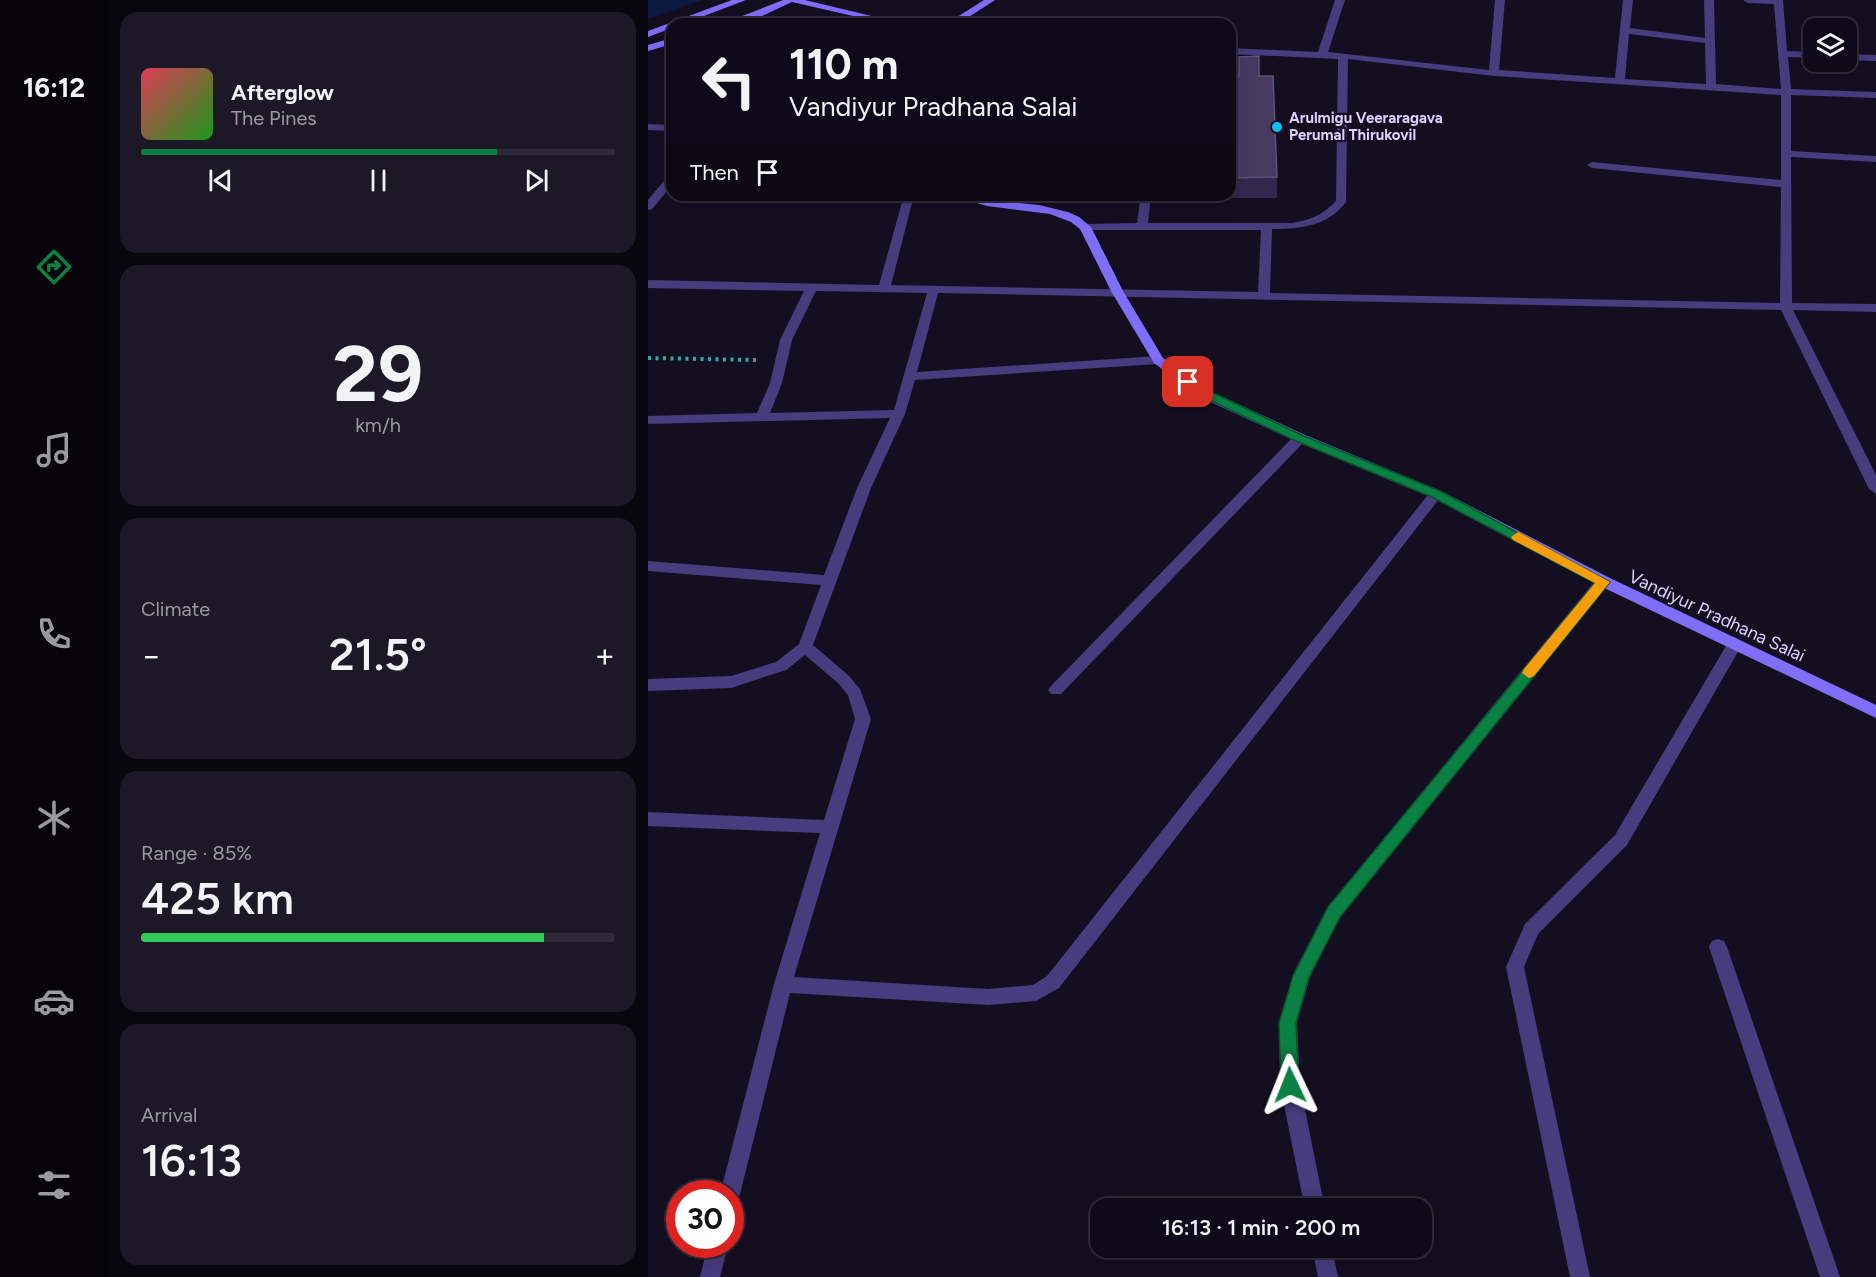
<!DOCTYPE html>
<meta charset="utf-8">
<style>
:root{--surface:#0f0a19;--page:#1d1826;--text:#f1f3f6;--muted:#9b9aa2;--line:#2f2b38;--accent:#0b8043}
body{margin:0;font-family:Figtree,sans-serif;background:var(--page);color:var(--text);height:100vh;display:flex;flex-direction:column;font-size:22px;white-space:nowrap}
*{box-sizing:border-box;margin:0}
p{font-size:20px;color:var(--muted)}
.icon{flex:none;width:33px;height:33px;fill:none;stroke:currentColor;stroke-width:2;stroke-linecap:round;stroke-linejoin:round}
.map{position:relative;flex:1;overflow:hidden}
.sheet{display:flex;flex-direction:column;gap:12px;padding:12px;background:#08060e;width:540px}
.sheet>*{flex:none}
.hud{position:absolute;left:18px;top:18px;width:570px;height:183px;border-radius:18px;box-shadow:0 6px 24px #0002,0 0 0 2px var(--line);background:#0f0a19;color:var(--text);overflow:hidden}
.fabs{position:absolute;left:1155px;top:18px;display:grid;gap:12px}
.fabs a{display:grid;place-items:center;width:54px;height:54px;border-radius:12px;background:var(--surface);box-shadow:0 6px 24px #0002,0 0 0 2px var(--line);font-size:30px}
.speed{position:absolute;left:18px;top:1180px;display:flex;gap:12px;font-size:30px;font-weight:700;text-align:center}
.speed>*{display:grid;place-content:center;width:78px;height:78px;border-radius:50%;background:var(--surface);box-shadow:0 6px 24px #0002,0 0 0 2px var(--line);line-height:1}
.speed .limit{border:9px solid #d22;background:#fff;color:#111}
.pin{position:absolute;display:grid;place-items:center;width:51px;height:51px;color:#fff;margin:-26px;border-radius:12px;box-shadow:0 3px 9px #0006}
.me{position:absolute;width:66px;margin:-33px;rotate:358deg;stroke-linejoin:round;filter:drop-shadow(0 0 4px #0008)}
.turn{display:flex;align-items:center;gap:21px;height:126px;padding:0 24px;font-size:27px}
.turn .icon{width:78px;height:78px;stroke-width:2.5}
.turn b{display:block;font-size:42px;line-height:51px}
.then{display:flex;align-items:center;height:57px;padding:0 24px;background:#0003;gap:12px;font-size:22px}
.big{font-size:45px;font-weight:600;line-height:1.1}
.sheet .widget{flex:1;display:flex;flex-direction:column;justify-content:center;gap:9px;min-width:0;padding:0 21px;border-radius:18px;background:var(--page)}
.sheet .dial{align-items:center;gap:0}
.dial b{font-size:78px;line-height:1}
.song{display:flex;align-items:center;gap:18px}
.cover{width:72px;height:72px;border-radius:9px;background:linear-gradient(135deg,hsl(350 70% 55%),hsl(120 70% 35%))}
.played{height:6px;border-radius:3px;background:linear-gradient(90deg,var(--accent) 75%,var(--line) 75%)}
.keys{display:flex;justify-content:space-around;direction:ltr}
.heat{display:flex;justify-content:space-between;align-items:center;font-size:33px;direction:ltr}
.charge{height:9px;border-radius:4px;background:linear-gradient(90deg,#34c759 85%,var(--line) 0)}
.trip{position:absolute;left:442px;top:1198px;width:342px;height:60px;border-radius:18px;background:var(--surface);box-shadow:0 6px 24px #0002,0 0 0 2px var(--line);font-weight:600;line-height:60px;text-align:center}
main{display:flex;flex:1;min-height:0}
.tab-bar{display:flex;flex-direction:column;width:108px;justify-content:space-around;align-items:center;background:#06040a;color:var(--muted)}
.tab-bar .icon{width:42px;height:42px}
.tab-bar .current{color:var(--accent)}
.tab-bar b{font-size:27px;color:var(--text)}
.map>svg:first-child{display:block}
.water{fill:#0c183d}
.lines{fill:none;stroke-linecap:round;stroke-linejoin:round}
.path{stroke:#34a7ad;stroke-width:4;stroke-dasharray:3 4.5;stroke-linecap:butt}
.street{fill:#463c7e;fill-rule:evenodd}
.secondary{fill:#806df8;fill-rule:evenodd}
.wall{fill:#34284e}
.building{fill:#463a61;stroke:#5d5279;stroke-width:1.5}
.route{fill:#0b8043;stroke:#07532c;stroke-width:1.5}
.slow{fill:#f59e0b}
.poi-dot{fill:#0cbeee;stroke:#140e21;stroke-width:2}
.labels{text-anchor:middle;stroke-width:4.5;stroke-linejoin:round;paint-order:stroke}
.far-poi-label{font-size:15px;font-weight:bold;fill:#dbd1fd;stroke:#140e21;text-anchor:start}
.street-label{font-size:18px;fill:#dbd1fd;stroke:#140e21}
</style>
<main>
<nav class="tab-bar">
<b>16:12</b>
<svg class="icon current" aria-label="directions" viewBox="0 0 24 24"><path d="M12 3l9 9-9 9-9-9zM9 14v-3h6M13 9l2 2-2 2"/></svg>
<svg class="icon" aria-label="music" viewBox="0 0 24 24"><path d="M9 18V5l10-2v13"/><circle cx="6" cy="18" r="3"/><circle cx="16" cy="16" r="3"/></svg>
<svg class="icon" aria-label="phone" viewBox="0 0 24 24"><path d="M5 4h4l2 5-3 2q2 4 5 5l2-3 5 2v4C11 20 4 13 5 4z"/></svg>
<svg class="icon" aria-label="climate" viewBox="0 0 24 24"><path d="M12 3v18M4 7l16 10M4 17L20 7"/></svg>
<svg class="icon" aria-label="car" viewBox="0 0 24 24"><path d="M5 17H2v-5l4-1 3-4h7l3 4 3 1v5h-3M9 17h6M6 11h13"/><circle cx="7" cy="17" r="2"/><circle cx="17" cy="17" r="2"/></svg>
<svg class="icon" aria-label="filters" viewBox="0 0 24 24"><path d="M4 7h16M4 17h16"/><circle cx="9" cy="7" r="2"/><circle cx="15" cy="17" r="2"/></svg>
</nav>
<section class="sheet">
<div class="widget">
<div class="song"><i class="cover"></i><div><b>Afterglow</b><p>The Pines</p></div></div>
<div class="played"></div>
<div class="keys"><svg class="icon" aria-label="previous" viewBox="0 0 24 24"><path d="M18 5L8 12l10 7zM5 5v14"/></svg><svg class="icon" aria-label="pause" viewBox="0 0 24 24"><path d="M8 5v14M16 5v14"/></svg><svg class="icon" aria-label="next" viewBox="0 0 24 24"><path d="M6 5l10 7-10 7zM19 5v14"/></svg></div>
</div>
<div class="widget dial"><b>29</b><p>km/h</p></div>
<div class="widget"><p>Climate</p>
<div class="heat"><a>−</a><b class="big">21.5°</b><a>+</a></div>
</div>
<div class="widget"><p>Range · 85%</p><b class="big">425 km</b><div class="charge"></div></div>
<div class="widget"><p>Arrival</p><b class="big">16:13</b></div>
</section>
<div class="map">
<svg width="1228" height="1277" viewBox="0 0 1228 1277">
<rect width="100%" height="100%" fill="#140e21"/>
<!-- water -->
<path class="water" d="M0 0H55L0 19Z"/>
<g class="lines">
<!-- path -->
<path class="path" d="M0 358 109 360"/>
<!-- street -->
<g class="street">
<path d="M687 0H697L680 52 841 70 847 0H857L851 70 967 78 975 0H985L982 28 1057 38 1056 0H1066L1068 84 1133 89 1126 4 1100 3 1095 0H1135L1139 51 1166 52V58L1140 57 1143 89 1228 92V98L1143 95V151L1228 156V162L1143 157 1144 303 1228 304V312L1145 310 1228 475V494L1221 489 1133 310 290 293 269 372 510 356 516 360 510 364 267 380 257 414 223 488 165 645 200 675 212 689 223 719 146 977 340 989 385 985 399 976 783 491 788 489 795 494 411 988 388 1001 340 1005 142 993 92 1194 89 1201 82 1204V1194H72L126 984 172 833 0 826V812L176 820 207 719 200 695 190 683 157 655 138 670 83 688 0 691V679L83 676 128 662 151 644 173 585 0 571V561L176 575 209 488 242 418 0 424V416L109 413 122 383 132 340 156 291 0 288V280L231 285 256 195H266L243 285 610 292 613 230H437L431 227 437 224 489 223 493 195H503L500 223H644C662 220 675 215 688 201L690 59 582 54V48L670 52ZM981 34 1057 43 1058 84 977 79ZM700 59 846 76 1133 95V180L944 162 939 165 944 168 1133 187 1132 303 622 293 624 229C653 229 680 226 698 202ZM168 291 279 293 246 410 122 413 134 383 144 340Z"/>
<path d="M1198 54 1228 55V61L1198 60Z"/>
<path d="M0 124 24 125V131L0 130Z"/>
<path d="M24 175V185L4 209 0 210V200L20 176Z"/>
<path d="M652 434 659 438 657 441 413 694H403L400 690 403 686 647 435Z"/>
<path d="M955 576 962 581 960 585 692 917 662 977 649 1023 652 1085 677 1209H657L632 1085 631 1023 647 970 680 907 950 577Z"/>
<path d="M1087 637 1095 643 979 845 890 934 876 967 942 1277H922L858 967 877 924 967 835 1082 639Z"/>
<path d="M1070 939 1076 941 1079 947 1192 1277H1172L1061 947 1064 941Z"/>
<path d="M60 1245H80L72 1277H52Z"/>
<path d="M664 1248H684L690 1277H670Z"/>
</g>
<!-- secondary -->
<g class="secondary">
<path d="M84 0H98L35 24H24V28L0 37V31Z"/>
<path d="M135 0H157L257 24H240L144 2 112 17 89 24H74Z"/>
<path d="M336 0H347L310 24H298Z"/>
<path d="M24 38V44L0 51V45Z"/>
<path d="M302 195H319L351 201 391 205 420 212 431 217 443 227 475 291 515 358 560 390 657 435 793 491 960 577 1228 705V718L950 585 783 497 647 441 550 396 506 363 463 291 432 229 423 222 402 214 339 206Z"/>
</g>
</g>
<!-- wall -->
<path class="wall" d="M582 76H611L629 177V198H572V195H582Z"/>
<!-- building -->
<path class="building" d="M611 56V76H625L629 177 582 178V76H591V57Z"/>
<!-- route -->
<path class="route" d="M540 378 559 390 656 436 792 491 962 582 692 917 661 977 648 1023 651 1085 648 1091 642 1094 636 1091 633 1085 631 1023 645 976 680 907 947 583 784 497 648 441 551 395 534 382Z"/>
<!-- slow -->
<path class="slow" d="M870 532 962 582 886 676 881 678 874 673 876 669 947 583 865 540 863 537Z"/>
<!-- markers -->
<circle class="poi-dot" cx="629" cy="127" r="6"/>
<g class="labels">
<!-- far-poi labels -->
<g class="far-poi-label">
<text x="641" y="123">Arulmigu Veeraragava<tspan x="641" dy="17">Perumal Thirukovil</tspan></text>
</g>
<!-- street labels -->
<g class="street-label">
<text transform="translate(1069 616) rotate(25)" y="6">Vandiyur Pradhana Salai</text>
</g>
</g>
</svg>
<div class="fabs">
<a><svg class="icon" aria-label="layers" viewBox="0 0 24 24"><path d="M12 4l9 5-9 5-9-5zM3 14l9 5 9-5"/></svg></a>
</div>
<div class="speed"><div class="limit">30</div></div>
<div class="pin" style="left:540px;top:382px;background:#d93025"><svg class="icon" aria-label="arrive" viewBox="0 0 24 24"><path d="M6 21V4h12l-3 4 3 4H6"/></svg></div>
<svg class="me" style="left:642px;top:1085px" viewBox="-20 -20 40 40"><path d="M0-17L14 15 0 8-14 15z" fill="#0b8043" stroke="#fff" stroke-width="4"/></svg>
<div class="trip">16:13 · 1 min · 200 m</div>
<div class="hud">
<div class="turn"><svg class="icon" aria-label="left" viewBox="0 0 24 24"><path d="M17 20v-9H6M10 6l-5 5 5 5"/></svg><div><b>110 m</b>Vandiyur Pradhana Salai</div></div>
<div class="then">Then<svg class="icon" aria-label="arrive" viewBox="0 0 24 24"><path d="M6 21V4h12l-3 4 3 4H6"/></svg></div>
</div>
</div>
</main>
